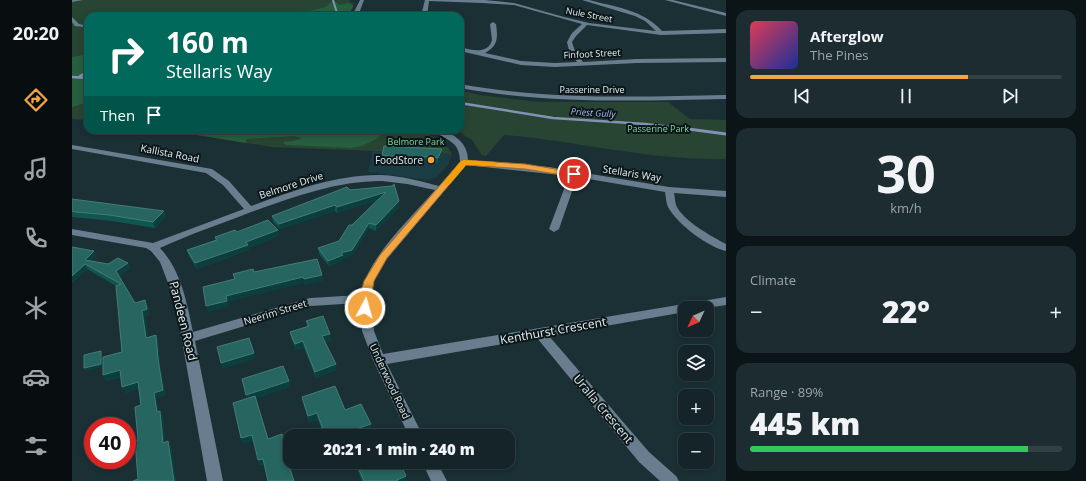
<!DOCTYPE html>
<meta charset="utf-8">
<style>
:root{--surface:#142428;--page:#1d2c30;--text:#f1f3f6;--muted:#9da4a8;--line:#334145;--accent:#f2a541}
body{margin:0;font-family:"Open Sans",sans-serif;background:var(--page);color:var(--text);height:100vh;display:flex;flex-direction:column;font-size:15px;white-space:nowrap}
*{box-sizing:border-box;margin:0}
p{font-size:13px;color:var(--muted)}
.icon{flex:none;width:22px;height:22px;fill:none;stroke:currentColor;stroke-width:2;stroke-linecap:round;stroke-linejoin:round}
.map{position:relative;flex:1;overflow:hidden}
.details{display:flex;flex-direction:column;gap:10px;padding:10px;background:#0b1416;width:360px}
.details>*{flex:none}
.hud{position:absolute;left:12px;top:12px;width:380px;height:122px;border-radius:12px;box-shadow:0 2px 6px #0003,0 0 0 1px var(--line);background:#00695c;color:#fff;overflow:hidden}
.needle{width:26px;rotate:226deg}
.buttons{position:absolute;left:606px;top:301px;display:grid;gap:8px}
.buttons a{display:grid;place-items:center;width:36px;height:36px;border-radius:8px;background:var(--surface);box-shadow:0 2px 6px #0003,0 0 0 1px var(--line);font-size:20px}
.speed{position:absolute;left:12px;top:417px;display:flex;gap:8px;font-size:20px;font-weight:700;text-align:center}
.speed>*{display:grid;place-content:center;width:52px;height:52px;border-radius:50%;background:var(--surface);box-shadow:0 2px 6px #0003,0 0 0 1px var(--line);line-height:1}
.speed .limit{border:6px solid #d22;background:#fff;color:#111}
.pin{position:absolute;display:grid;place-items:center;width:34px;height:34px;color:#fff;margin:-17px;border:2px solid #fff;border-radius:50%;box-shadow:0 1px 4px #0007}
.me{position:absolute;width:44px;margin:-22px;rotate:6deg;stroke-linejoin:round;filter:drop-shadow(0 0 3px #0008)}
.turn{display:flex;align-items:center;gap:14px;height:84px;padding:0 16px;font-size:18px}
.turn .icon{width:52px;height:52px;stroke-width:2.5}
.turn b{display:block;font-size:28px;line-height:34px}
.then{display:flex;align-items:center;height:38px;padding:0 16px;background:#0003;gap:8px;font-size:15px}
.big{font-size:30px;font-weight:800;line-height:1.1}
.details .tile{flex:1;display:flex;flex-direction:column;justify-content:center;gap:6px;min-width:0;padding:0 14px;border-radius:12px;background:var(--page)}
.details .dial{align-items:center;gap:0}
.dial b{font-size:52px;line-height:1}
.song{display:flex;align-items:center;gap:12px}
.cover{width:48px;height:48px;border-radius:6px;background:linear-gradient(135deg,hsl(350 70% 55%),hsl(230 70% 35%))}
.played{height:4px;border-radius:2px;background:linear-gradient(90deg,var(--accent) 70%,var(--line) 70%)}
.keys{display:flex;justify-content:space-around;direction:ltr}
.heat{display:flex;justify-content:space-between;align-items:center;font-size:22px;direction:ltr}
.charge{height:6px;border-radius:3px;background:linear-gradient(90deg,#34c759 89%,var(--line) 0)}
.trip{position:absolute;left:211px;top:429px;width:232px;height:40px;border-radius:12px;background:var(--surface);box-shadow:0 2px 6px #0003,0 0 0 1px var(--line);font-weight:800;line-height:40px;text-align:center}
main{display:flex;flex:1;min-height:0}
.tabs{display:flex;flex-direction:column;width:72px;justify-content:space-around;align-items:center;background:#080e10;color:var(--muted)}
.tabs .icon{width:28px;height:28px}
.tabs .selected{color:var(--accent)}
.tabs b{font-size:18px;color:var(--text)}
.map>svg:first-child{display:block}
.built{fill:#1c3c43}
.green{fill:#274532}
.forest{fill:#265e3e}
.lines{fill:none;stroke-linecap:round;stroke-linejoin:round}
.stream-far2{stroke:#8391b5;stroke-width:2}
.stream-far1{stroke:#8391b5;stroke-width:2.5}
.stream{stroke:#8391b5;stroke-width:3}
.minor{fill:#687d8e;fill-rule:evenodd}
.wall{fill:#10554e}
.shaded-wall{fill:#0a3f3d}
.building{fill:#266560;stroke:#447b77}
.route{fill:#f2a541;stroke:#9d6b2a}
.slow{fill:#f59e0b}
.poi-dot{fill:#f2a541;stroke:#0d1618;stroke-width:1.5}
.labels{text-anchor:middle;stroke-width:4;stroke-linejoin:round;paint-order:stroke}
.far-street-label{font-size:9px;fill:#e2f0f3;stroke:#0d1618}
.far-water-label{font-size:9px;font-style:italic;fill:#a9bbf8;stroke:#0d1618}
.far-park-label{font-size:9px;fill:#82d6a2;stroke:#0d1618}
.street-label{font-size:10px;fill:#e2f0f3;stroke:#0d1618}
.poi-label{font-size:10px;fill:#e2f0f3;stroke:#0d1618;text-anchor:end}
.near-street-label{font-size:12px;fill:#e2f0f3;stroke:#0d1618}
</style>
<main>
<nav class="tabs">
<b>20:20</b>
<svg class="icon selected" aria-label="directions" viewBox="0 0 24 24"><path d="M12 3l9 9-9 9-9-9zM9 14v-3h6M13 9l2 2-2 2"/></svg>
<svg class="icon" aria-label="music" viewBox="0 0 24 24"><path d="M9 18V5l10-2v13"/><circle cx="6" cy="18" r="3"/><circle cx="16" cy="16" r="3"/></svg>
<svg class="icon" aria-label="phone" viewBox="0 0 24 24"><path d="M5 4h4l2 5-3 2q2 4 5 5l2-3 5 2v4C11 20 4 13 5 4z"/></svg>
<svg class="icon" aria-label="climate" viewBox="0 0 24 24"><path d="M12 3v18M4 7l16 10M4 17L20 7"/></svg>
<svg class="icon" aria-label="car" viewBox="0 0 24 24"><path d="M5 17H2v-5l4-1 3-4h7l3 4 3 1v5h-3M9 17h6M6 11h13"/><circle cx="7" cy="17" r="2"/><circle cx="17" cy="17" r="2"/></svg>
<svg class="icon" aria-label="filters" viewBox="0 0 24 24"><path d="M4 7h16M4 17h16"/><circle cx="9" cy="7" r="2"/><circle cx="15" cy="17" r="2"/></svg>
</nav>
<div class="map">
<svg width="654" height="481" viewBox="0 0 654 481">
<rect width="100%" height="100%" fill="#1a3035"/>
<!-- built -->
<path class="built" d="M300 151 380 154 376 165 364 178 356 180 296 172Z"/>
<!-- green -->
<g class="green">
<path d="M0 0H278L277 2 285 3 223 16H16V120L0 119Z"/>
<path d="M388 90 407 95 467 102H596L618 119 654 120V159C579 161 506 141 432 135L414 156 410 155 400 140 384 130H388Z"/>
<path d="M95 130H347C360 136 373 141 380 154L200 147Z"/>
</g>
<!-- forest -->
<g class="forest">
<path d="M260 1 264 2 267 5 276 3 281 5V7L276 16H216L254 7Z"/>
<path d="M16 54V102L0 107V57Z"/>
<path d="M108 130H344L313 132 306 138 290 146 279 148 214 145 211 142 221 141 230 138 223 136 174 139V143L112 133Z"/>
</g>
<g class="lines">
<!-- stream-far2 -->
<path class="stream-far2" d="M260 16 265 13 261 0"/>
<!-- stream-far1 -->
<g class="stream-far1">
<path d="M8 76 16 72"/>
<path d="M0 77 16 78"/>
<path d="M388 103 481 118 573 124 609 128"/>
</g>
<!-- stream -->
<path class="stream" d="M601 127 654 134"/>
<!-- minor -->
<g class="minor">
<path d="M0 0H11L0 2Z"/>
<path d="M288 0H292L286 16H280Z"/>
<path d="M353 0H413L442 3 492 17 517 23 584 31 573 21 563 16 510 0H517C543 7 572 10 590 31L654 29V33L589 35 515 25 504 36 500 42 503 51 511 62 565 59 654 58V62L565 63 483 67 449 65 388 51V47C399 50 416 55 420 40L418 24 421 22 424 24C426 38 426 46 413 53L449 61 483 63 505 62 497 51 495 42 500 33 510 24 442 5 410 3 357 1 355 16H349Z"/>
<path d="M593 0H601L654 13V16Z"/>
<path d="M0 17 7 24 12 25V27L3 26 0 22Z"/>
<path d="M388 84C477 100 564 97 654 95V99C564 101 477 104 388 88Z"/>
<path d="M361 130C378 130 396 141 396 160L477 167 597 187 654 191V197L602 193C603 197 603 202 604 205 611 221 639 236 654 244V251C636 247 605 224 596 207 594 203 594 197 593 192L505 177 487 229 482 232 477 229 497 176 394 165 315 259 302 281 299 299 302 331 311 354 654 297V305L635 308H613V312L477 336 577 452 604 476 607 481H588L567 462 465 338 315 364 351 436H337L301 360 290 331 288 303 238 306 123 341 151 481H135L103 301 88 262 79 251 74 248 0 235V229L81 243 172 209 151 185 134 173 0 149V145L140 169 157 181 179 206C221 191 265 174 310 175 329 176 348 181 367 186L388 162C388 140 374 141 361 130ZM310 181 335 184 363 190C337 220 297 256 288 295L238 298 121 332C115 303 109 270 88 248 118 234 149 224 179 212 222 197 264 181 310 181Z"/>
<path d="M350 462H365L375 481H359Z"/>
</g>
</g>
<!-- wall -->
<g class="wall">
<path d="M370 149 369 154 366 163 347 161 345 164 310 161V155Z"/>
<path d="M278 190 327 207 304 231 297 228 280 255 271 259V261L257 266 247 254 246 248 267 241 280 225 305 200 265 213 263 211 208 229 201 222 200 216Z"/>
<path d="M0 199 92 211 93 217 83 228 40 221 0 217Z"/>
<path d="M206 230 207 236 176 248 177 250 125 269 117 256 115 250 143 240V237L165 232Z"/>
<path d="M0 247 24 257 20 261 36 264 56 263 58 268 47 276 63 303 75 305 77 315 73 316 76 337 86 341 88 365 93 395 84 398 86 412 91 417 93 442 96 441 99 447 104 481H61L66 479V440L69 405 67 388 53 393 49 377 34 381 31 375 50 352 44 286 15 269 1 282H0Z"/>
<path d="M234 321 259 340 252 342 264 364V370L244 378 232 348 224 350 219 338 218 332 235 327Z"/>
<path d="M230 397 273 410 299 424V430L289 433 291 436H252L246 420 237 422 231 403Z"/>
<path d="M282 462H314L317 468 334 476V481H290Z"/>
</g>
<!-- shaded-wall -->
<g class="shaded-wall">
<path d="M370 149 369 154 366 163V158Z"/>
<path d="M347 156V161L345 164V159Z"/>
<path d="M314 192V198L265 213V207Z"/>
<path d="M327 201V207L304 231V225Z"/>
<path d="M263 205V211L208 229 207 224Z"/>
<path d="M92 211 93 217 83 228 81 222Z"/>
<path d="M297 223V228L280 255 271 259V261L257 266 256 261 269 253Z"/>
<path d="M206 230 207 236 176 248 177 250 125 269 123 263 174 242Z"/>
<path d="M22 251 24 257 15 265 13 260Z"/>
<path d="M56 263 58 268 46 277 44 271Z"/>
<path d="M13 264 15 269 1 282 0 280V276Z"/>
<path d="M250 275 251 281 232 285V279Z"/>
<path d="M231 277 232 283 156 302 157 307 136 312 134 306 154 296Z"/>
<path d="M73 300 75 305 77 315 73 316 77 343 74 338 70 311Z"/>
<path d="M258 334 259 340 250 342V336Z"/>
<path d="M84 335 86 341 88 365 93 395 84 398 87 418 85 412 82 393 86 359Z"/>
<path d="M231 341 232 348 224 350 223 344Z"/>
<path d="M29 351 30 354 31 367 14 371 12 368Z"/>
<path d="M182 353 183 359 150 369 149 363Z"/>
<path d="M264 364V370L244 378 243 372Z"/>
<path d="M48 370 51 376 34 381 31 375Z"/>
<path d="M217 381 218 387 176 402 174 395Z"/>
<path d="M66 382 68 388 53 393 50 387Z"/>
<path d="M88 411 91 417 94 449 91 443Z"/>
<path d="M245 413 246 420 237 422 236 416Z"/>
<path d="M299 424V430L287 434V428Z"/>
<path d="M266 431V436H254Z"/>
<path d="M180 435 182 441 171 444 169 438Z"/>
<path d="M96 441 99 447 104 481H102Z"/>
<path d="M191 459 193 465 188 466 186 460Z"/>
<path d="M219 465 220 471 218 472 217 466Z"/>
<path d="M334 476V481H325V480Z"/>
</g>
<!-- building -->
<g class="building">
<path d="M312 146 370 149 366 158 347 156 345 159 310 155Z"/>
<path d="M322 184 327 201 304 225 297 223 280 250 269 253 271 255 256 261 246 248 267 241 277 225H280L314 192 265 207 263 205 207 224 200 216 275 187 278 190 320 186Z"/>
<path d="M0 199 92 211 81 222 37 215 4 212 0 211Z"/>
<path d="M196 220 206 230 174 242 176 245 123 263 115 250 145 240 143 237 163 230 165 232Z"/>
<path d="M0 247 22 251 13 260 36 264 46 258 56 263 44 271 63 303 73 300 75 309 70 311 74 338 84 335 86 359 91 390 82 393 85 412 88 411 91 443 96 441 102 481H61L66 479 63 441 66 440 63 407 69 405 66 382 50 387 48 370 31 375V357L50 352 44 286 49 284 13 264 0 276Z"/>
<path d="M245 259 250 275 232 279 231 277 154 296 155 301 134 306 131 287 163 279 161 274 181 269 182 272Z"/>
<path d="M251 316 258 334 250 336 264 364 243 372 231 341 223 344 218 332 237 326 234 321Z"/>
<path d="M177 338 182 353 149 363 145 347Z"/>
<path d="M29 351V364L12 368V355Z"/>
<path d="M211 366 217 381 174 395 170 379Z"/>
<path d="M263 386 273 410 289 404 299 424 287 428 291 436H268L266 431 254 436 245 413 236 416 230 397Z"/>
<path d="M183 396 196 439 210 434 219 465 217 466 222 481H196L191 459 186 460 180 435 169 438 161 403Z"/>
<path d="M284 462H314L317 468 328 463 334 476 325 480 326 481H292Z"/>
</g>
<!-- route -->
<path class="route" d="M392 160 453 164 502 172 505 174 502 177 453 169 394 165 315 258 302 281 297 311H289L287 299 292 281 308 255 389 161Z"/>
<!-- slow -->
<path class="slow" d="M392 160 422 162 426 164 422 166 394 165 377 185H372V182L389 161Z"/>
<!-- markers -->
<circle class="poi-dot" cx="359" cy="160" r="4"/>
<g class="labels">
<!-- far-street labels -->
<g class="far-street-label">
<text transform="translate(517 15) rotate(11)" y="3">Nule Street</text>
<text transform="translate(520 54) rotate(-3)" y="3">Finfoot Street</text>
<text x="520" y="93">Passerine Drive</text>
</g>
<!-- far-water labels -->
<g class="far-water-label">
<text transform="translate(521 113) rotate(4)" y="3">Priest Gully</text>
</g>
<!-- far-park labels -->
<g class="far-park-label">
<text x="586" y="132">Passerine Park</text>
<text x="344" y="145">Belmore Park</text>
</g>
<!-- street labels -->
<g class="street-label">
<text transform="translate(98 153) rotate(11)" y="4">Kallista Road</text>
<text transform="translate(560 173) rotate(9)" y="4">Stellaris Way</text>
<text transform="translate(219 185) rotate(-18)" y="4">Belmore Drive</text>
<text transform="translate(203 312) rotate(-17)" y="4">Neerim Street</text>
<text transform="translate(318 381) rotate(65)" y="4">Underwood Road</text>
</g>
<!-- poi labels -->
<g class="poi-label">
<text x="351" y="164">FoodStore</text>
</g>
<!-- near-street labels -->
<g class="near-street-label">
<text transform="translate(111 321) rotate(76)" y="4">Pandeen Road</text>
<text transform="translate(481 331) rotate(-10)" y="4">Kenthurst Crescent</text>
<text transform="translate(531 409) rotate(50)" y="4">Uralla Crescent</text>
</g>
</g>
</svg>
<div class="buttons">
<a><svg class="needle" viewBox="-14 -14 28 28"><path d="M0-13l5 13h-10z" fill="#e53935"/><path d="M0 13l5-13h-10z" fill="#9da4a8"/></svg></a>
<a><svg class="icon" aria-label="layers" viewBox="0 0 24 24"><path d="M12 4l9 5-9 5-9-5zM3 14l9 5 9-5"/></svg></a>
<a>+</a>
<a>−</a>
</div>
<div class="speed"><div class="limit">40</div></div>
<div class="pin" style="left:502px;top:174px;background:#d93025"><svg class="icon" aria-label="arrive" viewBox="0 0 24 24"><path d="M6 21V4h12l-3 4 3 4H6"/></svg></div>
<svg class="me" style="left:293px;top:308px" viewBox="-20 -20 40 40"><circle r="17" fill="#f2a541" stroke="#fff" stroke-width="3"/><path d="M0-11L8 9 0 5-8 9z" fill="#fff"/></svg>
<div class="trip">20:21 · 1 min · 240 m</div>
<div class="hud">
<div class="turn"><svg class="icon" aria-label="right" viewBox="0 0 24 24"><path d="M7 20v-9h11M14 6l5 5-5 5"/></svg><div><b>160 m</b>Stellaris Way</div></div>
<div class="then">Then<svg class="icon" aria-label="arrive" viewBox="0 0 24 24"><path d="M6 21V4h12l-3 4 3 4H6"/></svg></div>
</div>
</div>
<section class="details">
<div class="tile">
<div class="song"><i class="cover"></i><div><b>Afterglow</b><p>The Pines</p></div></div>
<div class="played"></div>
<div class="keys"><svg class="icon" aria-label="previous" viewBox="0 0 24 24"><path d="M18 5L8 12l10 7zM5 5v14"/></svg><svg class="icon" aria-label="pause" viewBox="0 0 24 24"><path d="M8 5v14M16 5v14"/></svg><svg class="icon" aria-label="next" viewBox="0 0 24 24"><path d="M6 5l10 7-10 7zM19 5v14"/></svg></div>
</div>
<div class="tile dial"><b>30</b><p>km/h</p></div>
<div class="tile"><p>Climate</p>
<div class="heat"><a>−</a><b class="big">22°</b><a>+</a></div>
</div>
<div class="tile"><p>Range · 89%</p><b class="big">445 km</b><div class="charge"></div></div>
</section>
</main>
